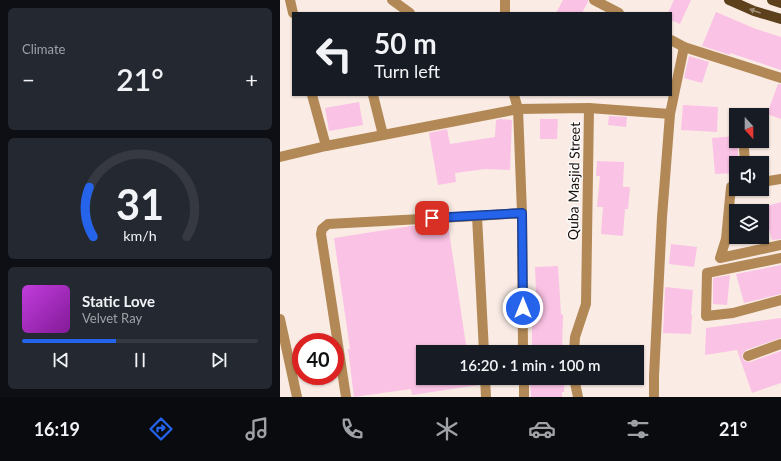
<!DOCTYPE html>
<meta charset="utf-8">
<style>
:root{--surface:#171b24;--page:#242831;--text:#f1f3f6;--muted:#9ea1a6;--line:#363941;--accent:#2563eb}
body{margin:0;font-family:Lato,sans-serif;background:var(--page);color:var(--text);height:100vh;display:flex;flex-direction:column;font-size:15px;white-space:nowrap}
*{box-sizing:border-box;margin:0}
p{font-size:13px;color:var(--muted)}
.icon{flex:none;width:22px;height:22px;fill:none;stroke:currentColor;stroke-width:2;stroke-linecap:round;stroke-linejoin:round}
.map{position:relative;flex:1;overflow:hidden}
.details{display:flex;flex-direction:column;gap:8px;padding:8px;background:#0d0f14;width:280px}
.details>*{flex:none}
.banner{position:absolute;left:12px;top:12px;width:380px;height:84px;border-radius:0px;box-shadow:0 1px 3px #0004;background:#171b24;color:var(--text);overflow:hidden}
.needle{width:26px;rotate:159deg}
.buttons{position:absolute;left:449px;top:108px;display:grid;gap:8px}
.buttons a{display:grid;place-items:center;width:40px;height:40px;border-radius:0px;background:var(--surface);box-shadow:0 1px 3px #0004;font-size:20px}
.speed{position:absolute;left:12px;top:333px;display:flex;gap:8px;font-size:20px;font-weight:700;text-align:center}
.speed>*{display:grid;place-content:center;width:52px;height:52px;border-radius:50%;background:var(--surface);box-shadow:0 1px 3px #0004;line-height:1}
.speed .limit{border:6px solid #d22;background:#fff;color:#111}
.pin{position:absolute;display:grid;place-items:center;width:34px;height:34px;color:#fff;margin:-17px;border-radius:8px;box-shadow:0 2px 6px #0006}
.me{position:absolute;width:44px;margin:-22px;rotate:0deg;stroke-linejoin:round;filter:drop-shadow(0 0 3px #0008)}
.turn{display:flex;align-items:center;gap:14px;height:84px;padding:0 16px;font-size:18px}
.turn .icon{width:52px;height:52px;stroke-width:2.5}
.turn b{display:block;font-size:28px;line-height:34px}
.big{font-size:30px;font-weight:600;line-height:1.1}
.details .widget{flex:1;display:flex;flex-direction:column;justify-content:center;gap:6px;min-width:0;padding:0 14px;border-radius:6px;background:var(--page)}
.details .dial{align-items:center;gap:0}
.dial svg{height:104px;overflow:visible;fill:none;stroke:var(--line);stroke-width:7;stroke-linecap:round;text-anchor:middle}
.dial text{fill:var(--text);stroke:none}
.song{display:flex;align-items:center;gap:12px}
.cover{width:48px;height:48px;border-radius:6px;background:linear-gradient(135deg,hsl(290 70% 55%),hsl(290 70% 35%))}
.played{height:4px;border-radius:2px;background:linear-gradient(90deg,var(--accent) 40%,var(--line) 40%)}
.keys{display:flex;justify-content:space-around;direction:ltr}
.heat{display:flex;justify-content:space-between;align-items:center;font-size:22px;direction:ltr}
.trip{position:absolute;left:136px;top:345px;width:228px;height:40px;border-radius:0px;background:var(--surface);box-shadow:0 1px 3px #0004;font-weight:600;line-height:40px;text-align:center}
.menu{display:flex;height:64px;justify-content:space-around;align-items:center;background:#090b0e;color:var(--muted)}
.menu .icon{width:28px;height:28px}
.menu .active{color:var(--accent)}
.menu b{font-size:18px;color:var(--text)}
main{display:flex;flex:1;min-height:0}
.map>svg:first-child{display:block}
.building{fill:#fac2e4}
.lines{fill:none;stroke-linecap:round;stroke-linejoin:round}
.minor{stroke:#b28956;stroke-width:10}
.major{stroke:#5d411d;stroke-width:10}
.oneway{fill:#9d8c76}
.route-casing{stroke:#184099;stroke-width:10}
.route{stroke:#2563eb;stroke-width:7}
.labels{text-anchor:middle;stroke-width:3;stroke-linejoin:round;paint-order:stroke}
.street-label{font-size:14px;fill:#1a0e08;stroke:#fcfcfc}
</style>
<main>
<section class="details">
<div class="widget"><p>Climate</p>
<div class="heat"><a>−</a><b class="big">21°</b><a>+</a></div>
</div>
<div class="widget dial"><svg viewBox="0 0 100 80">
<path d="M14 69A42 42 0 1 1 86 69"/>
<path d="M14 69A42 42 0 0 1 11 31" stroke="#2563eb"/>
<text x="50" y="56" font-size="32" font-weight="700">31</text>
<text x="50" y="72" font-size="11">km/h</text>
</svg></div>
<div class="widget">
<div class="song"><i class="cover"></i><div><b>Static Love</b><p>Velvet Ray</p></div></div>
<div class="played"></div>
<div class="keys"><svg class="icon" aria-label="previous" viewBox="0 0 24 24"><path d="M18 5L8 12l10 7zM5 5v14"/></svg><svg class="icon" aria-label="pause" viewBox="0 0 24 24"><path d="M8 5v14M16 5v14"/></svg><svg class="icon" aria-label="next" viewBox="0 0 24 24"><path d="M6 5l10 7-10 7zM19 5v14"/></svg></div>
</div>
</section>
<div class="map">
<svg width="501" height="397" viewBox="0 0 501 397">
<rect width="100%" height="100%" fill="#faece5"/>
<!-- building -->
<g class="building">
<path d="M283 0H308V2L302 13H276Z"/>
<path d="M394 0H411L400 24 391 20V13H388Z"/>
<path d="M436 12 476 29 501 37V70L450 53V55L422 46Z"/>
<path d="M409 56 429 62 422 83 404 78Z"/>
<path d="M498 84H501V119L487 114Z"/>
<path d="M79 102 83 125 49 131 45 108Z"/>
<path d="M403 105 438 107 437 132 401 130Z"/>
<path d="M329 116 347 117 346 127 328 125Z"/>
<path d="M220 119 232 120 230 170 205 169 175 173 176 182 158 185 149 133 167 129 170 144 215 137 216 120Z"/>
<path d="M260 119H278L277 139H260Z"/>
<path d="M456 136V141H459L460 144 458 148V163H456V173L435 174 432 138Z"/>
<path d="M317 161 344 162 343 187H350L348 209H345L343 236 321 234 323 207H317L320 176H316Z"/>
<path d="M501 202V239L492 240 483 207Z"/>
<path d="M168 224 187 352H143V378H199V385L132 395 131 389 74 397 68 349H70L54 238 131 226Z"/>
<path d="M391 244 417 247 414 267 389 264Z"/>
<path d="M501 265V294L464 303 456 274Z"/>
<path d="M278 266 281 314 283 315 282 352H252V314H257L255 267Z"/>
<path d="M450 275 447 305 433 304V278Z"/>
<path d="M385 287 413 290 411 315H412L411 334 383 333Z"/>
<path d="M501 318V338L466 350 462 355 464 361 470 362 501 351V383L472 393 457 350 425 355 426 328Z"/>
<path d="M250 378H285L284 392H282V397H251Z"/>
</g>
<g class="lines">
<!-- minor -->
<g class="minor">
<path d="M10 0 13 13"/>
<path d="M112 0 130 13"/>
<path d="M225 0V13"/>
<path d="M314 0 339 13"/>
<path d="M391 40 404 47 501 78"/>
<path d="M32 95 46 146"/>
<path d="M93 95 103 135"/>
<path d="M234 95 238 109 242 213 243 352"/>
<path d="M309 108 390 114"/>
<path d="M464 148 465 163"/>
<path d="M0 157 46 146 238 109 309 108 306 304 295 337 294 352"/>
<path d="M482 182 501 179"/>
<path d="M456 186 451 187 446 239 440 258 501 245"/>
<path d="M501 258 427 273 426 316 453 313 501 300"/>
<path d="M0 319 17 397"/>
<path d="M204 352 197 216 242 213"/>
<path d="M468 356 501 344"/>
<path d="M205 378 206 397"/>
<path d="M244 378V397"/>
<path d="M294 378 298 397"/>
<path d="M66 397 41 234 42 229 48 224 197 216"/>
<path d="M374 397V376L382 217 390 114 404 47"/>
</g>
<!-- major -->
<g class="major">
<path d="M449 0 474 11 501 19"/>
<path d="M492 0 501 3"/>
</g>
</g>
<!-- one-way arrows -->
<defs><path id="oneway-solid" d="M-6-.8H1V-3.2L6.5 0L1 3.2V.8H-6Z"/></defs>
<use class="oneway" href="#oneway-solid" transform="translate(475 11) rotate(-160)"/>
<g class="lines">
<!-- route casing -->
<g class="route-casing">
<path id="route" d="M152 218 242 213 243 308"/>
</g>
<!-- route -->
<use href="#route" class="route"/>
</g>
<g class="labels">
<!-- street labels -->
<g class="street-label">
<text transform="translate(294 181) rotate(-89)" y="5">Quba Masjid Street</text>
</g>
</g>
</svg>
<div class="buttons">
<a><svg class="needle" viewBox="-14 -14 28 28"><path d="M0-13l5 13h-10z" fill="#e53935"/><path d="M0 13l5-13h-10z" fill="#9ea1a6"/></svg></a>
<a><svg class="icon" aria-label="sound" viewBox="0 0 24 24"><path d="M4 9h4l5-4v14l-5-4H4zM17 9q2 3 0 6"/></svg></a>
<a><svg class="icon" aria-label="layers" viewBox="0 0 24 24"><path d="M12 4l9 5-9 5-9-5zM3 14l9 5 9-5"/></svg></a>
</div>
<div class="speed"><div class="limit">40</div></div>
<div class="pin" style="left:152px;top:218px;background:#d93025"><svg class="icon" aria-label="arrive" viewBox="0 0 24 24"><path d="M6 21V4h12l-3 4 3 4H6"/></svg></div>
<svg class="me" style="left:243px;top:308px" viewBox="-20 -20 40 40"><circle r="17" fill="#2563eb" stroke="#fff" stroke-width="3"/><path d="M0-11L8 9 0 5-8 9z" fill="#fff"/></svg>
<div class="trip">16:20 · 1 min · 100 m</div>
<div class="banner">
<div class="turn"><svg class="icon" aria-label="left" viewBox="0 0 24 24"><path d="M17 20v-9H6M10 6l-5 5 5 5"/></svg><div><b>50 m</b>Turn left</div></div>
</div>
</div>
</main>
<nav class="menu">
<b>16:19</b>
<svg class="icon active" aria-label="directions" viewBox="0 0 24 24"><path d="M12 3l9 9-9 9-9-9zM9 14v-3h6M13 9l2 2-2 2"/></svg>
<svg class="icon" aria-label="music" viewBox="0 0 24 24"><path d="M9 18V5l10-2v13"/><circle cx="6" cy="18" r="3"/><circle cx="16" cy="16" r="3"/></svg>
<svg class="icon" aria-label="phone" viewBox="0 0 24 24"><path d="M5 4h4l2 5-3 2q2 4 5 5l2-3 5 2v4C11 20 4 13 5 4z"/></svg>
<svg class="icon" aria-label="climate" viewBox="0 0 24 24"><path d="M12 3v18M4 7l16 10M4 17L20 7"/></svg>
<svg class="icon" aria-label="car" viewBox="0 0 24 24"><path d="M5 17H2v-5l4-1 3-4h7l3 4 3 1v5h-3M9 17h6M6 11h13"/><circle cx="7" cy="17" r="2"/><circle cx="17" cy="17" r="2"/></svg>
<svg class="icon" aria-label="filters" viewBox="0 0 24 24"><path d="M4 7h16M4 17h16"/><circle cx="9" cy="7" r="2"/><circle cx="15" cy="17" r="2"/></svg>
<b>21°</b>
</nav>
